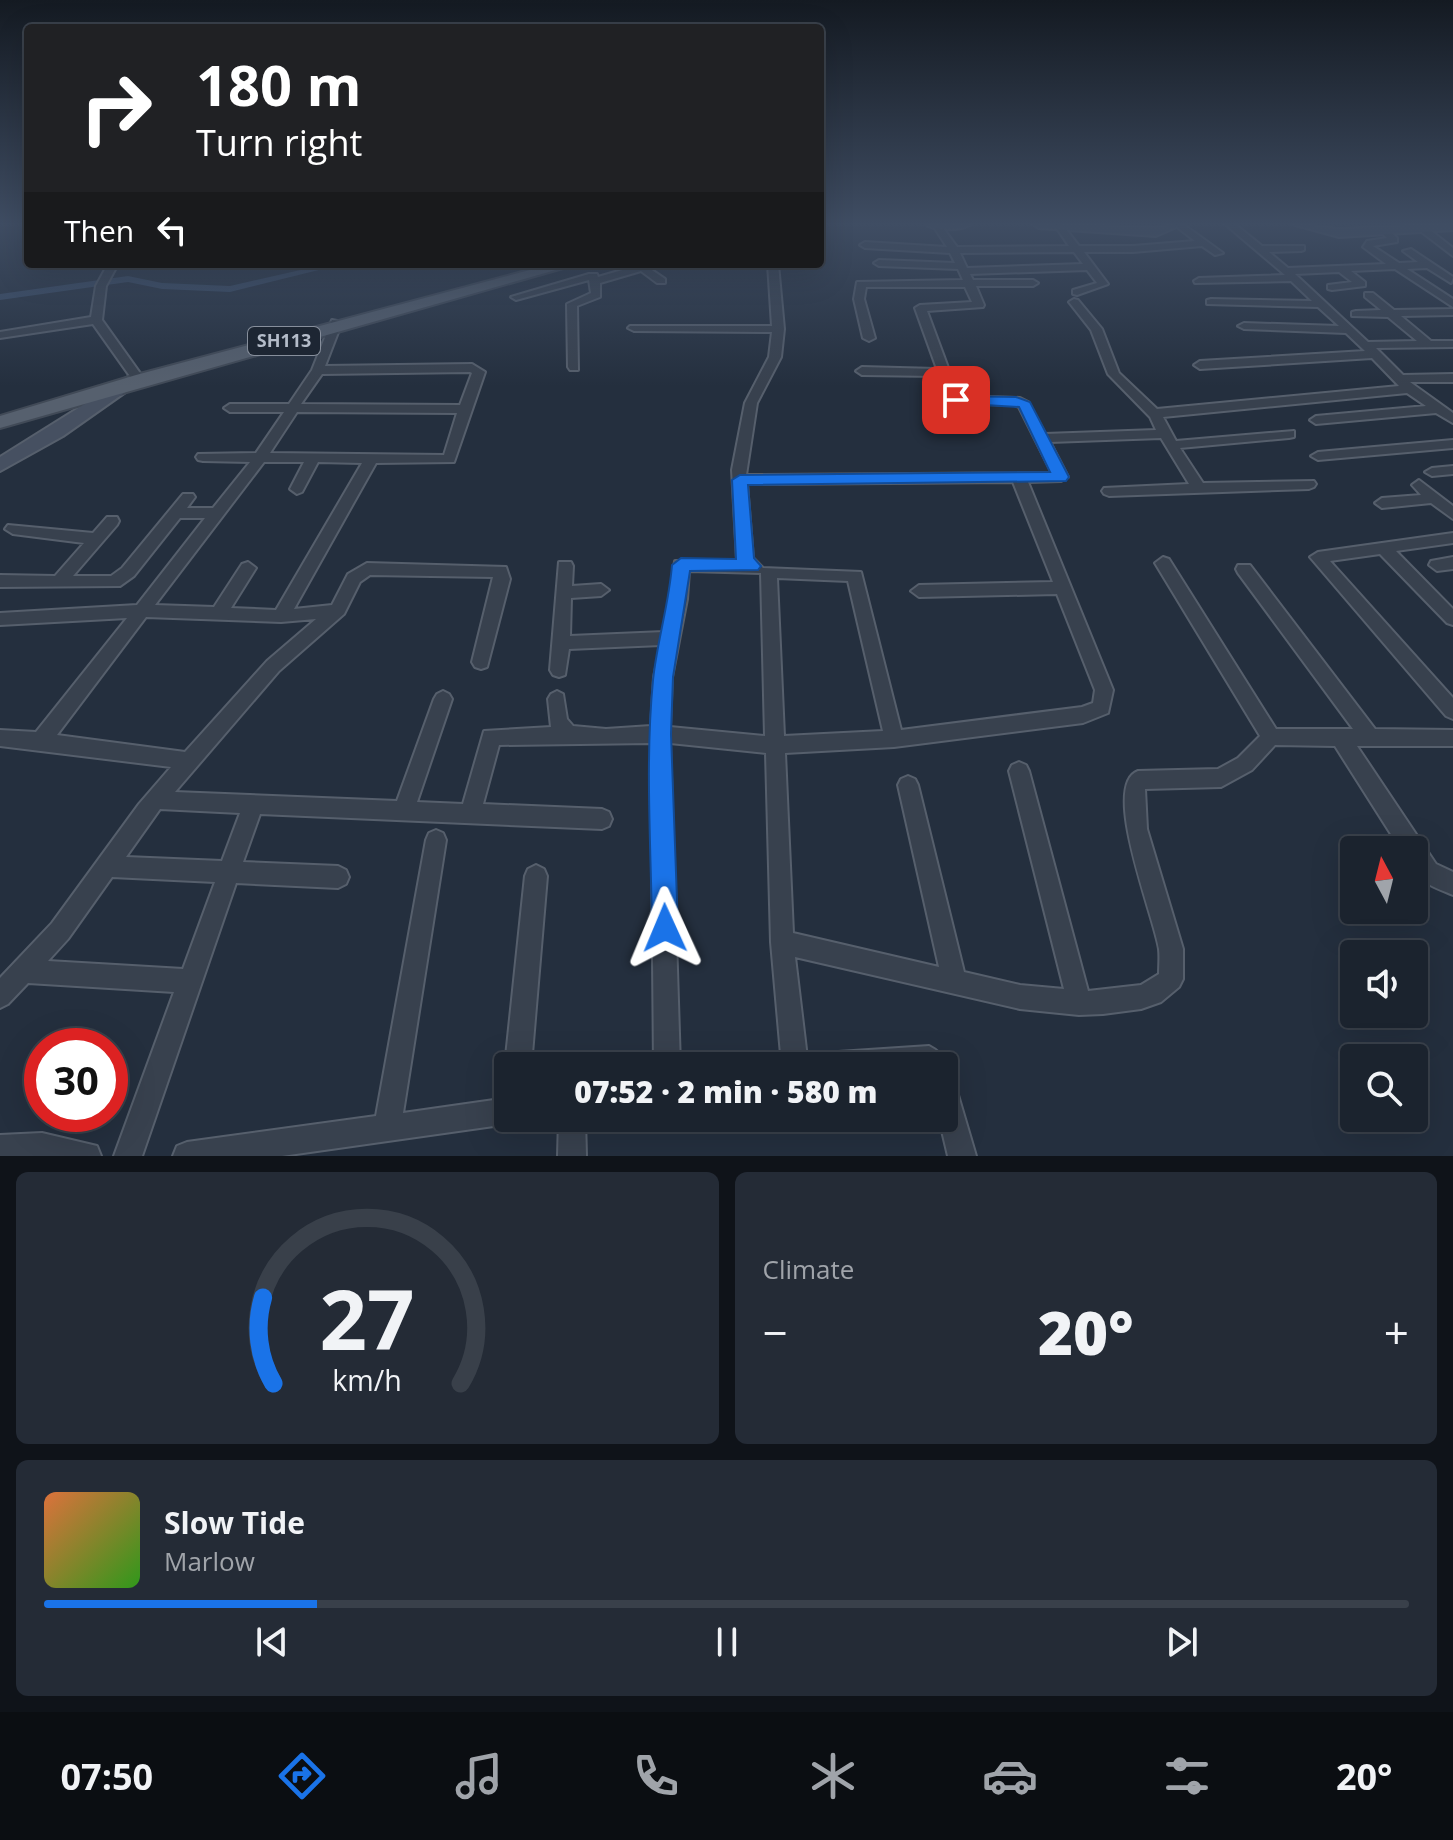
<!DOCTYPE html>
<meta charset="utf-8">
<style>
:root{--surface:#1b232e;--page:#242b36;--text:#f1f3f6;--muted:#a0a4aa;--line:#39404a;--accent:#1a73e8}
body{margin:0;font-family:"Open Sans",sans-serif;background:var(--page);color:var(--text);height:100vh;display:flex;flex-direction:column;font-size:30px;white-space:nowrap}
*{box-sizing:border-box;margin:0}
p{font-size:26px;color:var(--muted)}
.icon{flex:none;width:44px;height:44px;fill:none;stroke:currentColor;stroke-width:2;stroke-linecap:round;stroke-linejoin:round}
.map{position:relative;height:1156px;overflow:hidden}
.drawer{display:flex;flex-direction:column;gap:16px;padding:16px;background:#0f1319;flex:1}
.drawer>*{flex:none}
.guide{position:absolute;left:24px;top:24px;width:800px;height:244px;border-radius:8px;box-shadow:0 8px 32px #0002,0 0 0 2px var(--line);background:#202124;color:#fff;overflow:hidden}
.needle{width:52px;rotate:353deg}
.fabs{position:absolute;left:1340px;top:836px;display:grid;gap:16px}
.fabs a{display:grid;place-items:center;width:88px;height:88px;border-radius:8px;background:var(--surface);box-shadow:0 8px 32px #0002,0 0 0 2px var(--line);font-size:40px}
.speed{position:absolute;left:24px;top:1028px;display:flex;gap:16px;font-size:40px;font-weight:700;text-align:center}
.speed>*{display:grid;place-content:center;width:104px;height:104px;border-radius:50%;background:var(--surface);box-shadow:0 8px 32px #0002,0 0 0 2px var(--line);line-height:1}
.speed .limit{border:12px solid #d22;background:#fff;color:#111}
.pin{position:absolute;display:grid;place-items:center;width:68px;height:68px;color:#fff;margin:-34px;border-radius:16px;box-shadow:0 4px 12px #0006}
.me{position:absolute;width:88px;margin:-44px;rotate:359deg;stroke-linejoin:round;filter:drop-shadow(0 0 6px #0008)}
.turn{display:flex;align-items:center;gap:28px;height:168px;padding:0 40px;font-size:36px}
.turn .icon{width:104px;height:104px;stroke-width:2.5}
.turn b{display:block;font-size:56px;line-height:68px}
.then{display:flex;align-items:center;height:76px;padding:0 40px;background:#0003;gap:16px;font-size:30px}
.big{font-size:60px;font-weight:800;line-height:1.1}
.drawer .tile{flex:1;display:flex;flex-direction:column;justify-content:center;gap:12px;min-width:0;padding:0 28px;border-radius:12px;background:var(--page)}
.drawer .dial{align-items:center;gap:0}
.dial svg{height:208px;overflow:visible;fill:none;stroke:var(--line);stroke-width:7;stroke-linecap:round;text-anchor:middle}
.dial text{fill:var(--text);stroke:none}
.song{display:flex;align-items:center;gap:24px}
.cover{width:96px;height:96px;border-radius:12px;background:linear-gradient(135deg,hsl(20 70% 55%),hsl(110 70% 35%))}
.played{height:8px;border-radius:4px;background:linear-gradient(90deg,var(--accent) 20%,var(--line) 20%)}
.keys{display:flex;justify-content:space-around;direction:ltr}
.heat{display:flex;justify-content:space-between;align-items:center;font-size:44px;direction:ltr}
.drawer .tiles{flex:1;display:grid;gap:16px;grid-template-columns:1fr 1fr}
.tile:last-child{grid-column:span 2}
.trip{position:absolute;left:494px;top:1052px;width:464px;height:80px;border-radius:8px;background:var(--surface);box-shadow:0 8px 32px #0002,0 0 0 2px var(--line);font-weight:800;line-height:80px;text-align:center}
.tab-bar{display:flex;height:128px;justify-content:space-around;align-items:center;background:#0b0e12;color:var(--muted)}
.tab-bar .icon{width:56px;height:56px}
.tab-bar .current{color:var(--accent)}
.tab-bar b{font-size:36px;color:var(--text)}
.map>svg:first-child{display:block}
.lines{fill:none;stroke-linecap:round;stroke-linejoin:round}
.stream{stroke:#394c67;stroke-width:3}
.canal{fill:#394c67;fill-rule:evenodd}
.street-casing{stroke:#565f6c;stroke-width:4}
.secondary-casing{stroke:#565f6c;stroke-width:4}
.primary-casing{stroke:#414a57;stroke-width:4}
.street{fill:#38414e;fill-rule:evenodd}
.secondary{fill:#465061;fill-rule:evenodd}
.primary{fill:#56606e;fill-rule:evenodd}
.route{fill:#1a73e8;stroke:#114b97;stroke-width:2}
.labels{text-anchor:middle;stroke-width:8;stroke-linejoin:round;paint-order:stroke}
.shield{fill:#1d2633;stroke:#878f9c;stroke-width:2}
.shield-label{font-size:18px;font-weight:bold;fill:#b4bcc9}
</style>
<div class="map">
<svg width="1453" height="1156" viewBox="0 0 1453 1156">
<rect width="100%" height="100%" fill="#242f3e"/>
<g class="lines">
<!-- stream -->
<g class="stream">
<path d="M1091 224 1125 227"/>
<path d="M1153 229 1165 224"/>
</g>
<!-- canal -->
<path class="canal" d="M327 264H343L230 292 162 289 128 282 0 300V294L128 276 162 283 230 286Z"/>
<!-- street casing -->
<g class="street-casing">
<g id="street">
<path d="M932 224H940L957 247 1069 246 1054 224H1062L1079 246H1133L1195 241 1173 224H1183L1223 253 1215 255 1202 246 1133 252H1084L1108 284 1077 295 1073 294V290L1097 283 1087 270 970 274 973 280H1033L1038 283 1033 286H976L984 305 983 307 927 311 950 373V388L959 396 1020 398 1028 402 1045 434 1156 430 1150 417 1108 374 1091 330 1069 302 1074 299 1078 300 1102 329 1119 373 1157 409 1399 386 1372 358 1200 369 1194 365 1200 361 1365 351 1346 333 1244 329 1238 326 1244 323 1339 326 1318 307 1207 304V300L1211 299 1312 301 1291 281 1195 283 1194 281 1199 278 1285 275 1225 224H1235L1262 246H1304V250L1301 251 1269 252 1288 268 1386 264 1363 247 1367 241 1387 238 1380 231 1388 229 1397 238V242L1373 246 1399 263 1418 262 1403 251 1411 249 1453 277 1451 283 1427 268 1407 269 1453 299V307L1395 269 1351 271 1365 282V286L1332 290 1328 289V285L1352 282 1339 272 1295 274 1368 342 1417 341 1388 317 1352 316V312L1356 311 1381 310 1365 297V293H1373L1394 310 1453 309V315L1401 316 1431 341H1453V347L1376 348 1403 375 1453 374V382H1410L1453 413V423L1436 413 1316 424 1310 420 1316 416 1426 406 1407 393 1163 417 1176 441 1294 431V437L1289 438 1180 448 1203 483 1314 481 1316 484 1314 487 1309 489 1109 496 1104 494 1102 491 1104 488 1189 484 1161 438 1050 442 1068 477 1061 481 1028 482 1113 690 1108 713 1083 723 894 747 785 753 793 933 939 967 898 785 901 779 908 776 915 779 918 785 964 972 1020 985 1064 989 1009 771 1012 765 1019 762 1026 765 1029 771 1088 991 1141 985 1159 974C1159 966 1160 957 1159 949 1155 918 1100 785 1138 771L1218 769 1238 758 1260 736 1155 563 1163 557 1169 559 1276 729H1353L1238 573 1236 569 1238 565H1250L1375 729 1453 730V746H1357L1436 864 1453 872V895C1425 883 1414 882 1414 850H1401L1335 746 1275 745 1252 770 1221 787 1145 789 1147 829 1183 949V979L1179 987 1161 1002 1141 1009 1103 1014 1079 1015 1020 1009 795 957 808 1066H782L771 942 766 753 670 743 680 1066H654L651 743 499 745 483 804 602 809 609 812 612 819 609 826 602 829 260 814 243 862 338 866 346 870 349 877 346 884 338 888 236 883 142 1156H114L174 992 28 983 8 1004 0 1008V978L52 923 139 804 171 767 0 746V730L36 732 127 618 0 625V613L137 605 205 518H180L134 576 120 586 0 587V575L55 576 84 543 13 534 5 529 8 525 93 533 107 517H117L119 521 117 525 73 576H111L122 568 183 494H193L195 497 187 508H213L250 462 203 461 198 460 196 457 198 454 256 453 284 412H230L224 408 230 404H289L312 370 332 320 342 322 325 366 472 364 485 372 454 462 376 463 294 609 332 605 348 574 367 563 506 567 510 579 487 667 481 669 475 667 472 662 493 577 370 575 360 582 344 614 279 671 175 792 397 801 434 699 437 694 443 691 449 694 452 699 417 802 463 804 484 731 551 727 548 699 551 694 557 691 563 694 567 719 573 726 606 729 651 726 654 677 661 645 569 649 565 675 559 677 553 675 550 670 559 562H571L573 566 572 586 601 584 609 590 601 596 571 598 570 636 664 632 675 561 737 560 732 470 745 403 769 357 772 332 634 331 628 328 630 326H772L768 264H778L784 329 781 357 757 403 746 475 1052 473 1019 407 1014 405 952 403 938 389V376L862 375 856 371 862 367 937 369 915 308 920 305 972 302 965 287H866L864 299 875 338 869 341 863 338 854 299 857 282 963 280 958 269 879 266 874 263 879 260 955 263 950 253 865 248 860 245 865 242 947 247ZM1074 252 1083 264 967 268 960 253ZM470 372 472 373 460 405 301 404 322 374ZM297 412 457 413 444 455 270 453ZM264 462H304L290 489 297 494 302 492 318 462 362 463 276 610 231 608 256 568 248 562 242 564 214 607 155 605ZM1013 482 1053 582 919 585 911 591 919 597 1057 594 1095 690 1093 703 1082 707 901 730 861 572 763 568 753 558 747 484ZM689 571 761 573 765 736 670 727 672 677 687 599ZM777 578 848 581 883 731 784 736ZM146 617 281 622 316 619 267 661 185 752 57 735ZM160 809 240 813 222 861 126 857ZM112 877 215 882 183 969 48 961 68 939Z"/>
<path d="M1419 226H1425L1453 248V256L1419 230Z"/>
<path d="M108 264H118L106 286 102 320 142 376 140 379H132L93 324 0 338V332L91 317 96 286Z"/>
<path d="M643 264 665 279V283H657L641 271 600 283V297L577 306 578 370H570L568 367 567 304 591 293 589 280 516 300 511 297 589 274H597L598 277Z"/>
<path d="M1453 440V448L1318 460 1311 456 1318 452Z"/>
<path d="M1453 466V474L1432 476 1425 472 1432 468Z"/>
<path d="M1419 480 1453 506V519L1431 503 1382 508 1375 503 1382 498 1421 495 1412 485Z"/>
<path d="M1453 533V543L1396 551 1453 609V625L1447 623 1380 554 1330 561 1453 698V719L1446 716 1310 557 1318 552Z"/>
<path d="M1453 557V569L1437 571 1429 565 1431 561Z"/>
<path d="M436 830 443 833 446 840 403 1113 508 1098V1118H518L517 1120 508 1124 282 1156H173L177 1146 187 1142 376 1116 426 840 429 833Z"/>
<path d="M536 865 544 869 547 876 531 1066H508V1072L505 1066 525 876 528 869Z"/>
<path d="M929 1046C939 1051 943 1056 948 1066L944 1074 953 1078 976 1156H948L939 1118H944V1066H810L814 1057 823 1053Z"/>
<path d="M559 1118H585L586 1156H558Z"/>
<path d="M42 1133 97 1146 101 1156H0V1135Z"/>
</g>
</g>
<!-- secondary casing -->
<g class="secondary-casing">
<g id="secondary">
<path d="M925 224H971C961 231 935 231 925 224Z"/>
<path d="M1033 224 1155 228 1183 224 1156 236 1039 228Z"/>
<path d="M1292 224 1339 229 1453 224V230L1339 237Z"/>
<path d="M128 377 134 378V386L63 436 0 471V457Z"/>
</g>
</g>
<!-- primary casing -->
<g class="primary-casing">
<path id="primary" d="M552 264H577L0 428V416L136 375Z"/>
</g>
<!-- street -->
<use href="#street" class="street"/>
<!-- secondary -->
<use href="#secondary" class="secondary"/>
<!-- primary -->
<use href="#primary" class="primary"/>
</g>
<!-- sky -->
<linearGradient id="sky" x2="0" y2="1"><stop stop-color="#141a22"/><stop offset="0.58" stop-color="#3f4d63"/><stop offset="1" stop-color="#3f4d63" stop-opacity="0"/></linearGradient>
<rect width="1453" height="386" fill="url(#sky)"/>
<!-- route -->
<path class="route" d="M956 396 1016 397 1030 402 1069 477 1066 481 748 485 754 558 761 566 758 570 690 571 673 677 671 734 678 928 674 937 665 941 656 937 652 928C651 846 645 762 653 680 657 641 669 604 672 565L681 558 736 559 732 480 740 475 1050 472 1019 407 951 403V397Z"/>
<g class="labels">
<!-- shield labels -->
<rect class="shield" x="248" y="327" width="72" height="28" rx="6"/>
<g class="shield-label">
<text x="284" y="347">SH113</text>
</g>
</g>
</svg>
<div class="fabs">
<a><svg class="needle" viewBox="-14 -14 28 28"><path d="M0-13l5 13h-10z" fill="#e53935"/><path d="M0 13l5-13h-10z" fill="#a0a4aa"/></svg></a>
<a><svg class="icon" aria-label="sound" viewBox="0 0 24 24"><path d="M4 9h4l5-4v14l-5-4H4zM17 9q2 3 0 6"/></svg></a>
<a><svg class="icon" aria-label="search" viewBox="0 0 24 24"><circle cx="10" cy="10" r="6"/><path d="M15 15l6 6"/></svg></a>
</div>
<div class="speed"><div class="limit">30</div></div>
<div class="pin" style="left:956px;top:400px;background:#d93025"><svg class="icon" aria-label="arrive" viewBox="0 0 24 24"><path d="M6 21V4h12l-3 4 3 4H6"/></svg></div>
<svg class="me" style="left:665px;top:928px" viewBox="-20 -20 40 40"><path d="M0-17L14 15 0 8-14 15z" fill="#1a73e8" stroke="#fff" stroke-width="4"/></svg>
<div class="trip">07:52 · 2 min · 580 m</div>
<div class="guide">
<div class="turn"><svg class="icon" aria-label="right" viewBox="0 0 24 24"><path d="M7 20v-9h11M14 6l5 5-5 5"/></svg><div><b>180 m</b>Turn right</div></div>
<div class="then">Then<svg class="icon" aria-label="left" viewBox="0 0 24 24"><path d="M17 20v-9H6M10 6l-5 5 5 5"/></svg></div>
</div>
</div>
<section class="drawer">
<div class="tiles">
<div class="tile dial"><svg viewBox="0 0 100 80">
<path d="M14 69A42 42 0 1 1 86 69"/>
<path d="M14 69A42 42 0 0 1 10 36" stroke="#1a73e8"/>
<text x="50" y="56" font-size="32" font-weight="700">27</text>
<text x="50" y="72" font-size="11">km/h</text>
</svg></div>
<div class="tile"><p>Climate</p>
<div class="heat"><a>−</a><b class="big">20°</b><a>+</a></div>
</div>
<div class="tile">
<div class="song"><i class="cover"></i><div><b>Slow Tide</b><p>Marlow</p></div></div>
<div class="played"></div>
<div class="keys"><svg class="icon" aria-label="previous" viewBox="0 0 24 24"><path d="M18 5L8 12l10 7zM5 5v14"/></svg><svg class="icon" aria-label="pause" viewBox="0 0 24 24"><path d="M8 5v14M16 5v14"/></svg><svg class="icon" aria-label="next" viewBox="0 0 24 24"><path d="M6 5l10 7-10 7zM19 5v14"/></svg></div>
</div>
</div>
</section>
<nav class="tab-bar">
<b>07:50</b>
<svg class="icon current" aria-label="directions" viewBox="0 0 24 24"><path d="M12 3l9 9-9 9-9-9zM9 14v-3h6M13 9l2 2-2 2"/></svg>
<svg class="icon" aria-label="music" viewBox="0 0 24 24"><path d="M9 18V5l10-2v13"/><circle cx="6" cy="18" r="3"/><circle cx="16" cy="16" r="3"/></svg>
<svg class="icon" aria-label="phone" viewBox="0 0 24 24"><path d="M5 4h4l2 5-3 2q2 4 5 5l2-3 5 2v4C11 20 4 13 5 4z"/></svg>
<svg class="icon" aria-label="climate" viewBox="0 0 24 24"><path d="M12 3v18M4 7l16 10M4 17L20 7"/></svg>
<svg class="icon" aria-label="car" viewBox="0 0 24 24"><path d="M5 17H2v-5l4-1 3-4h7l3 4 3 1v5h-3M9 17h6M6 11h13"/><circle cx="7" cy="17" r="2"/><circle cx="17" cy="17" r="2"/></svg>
<svg class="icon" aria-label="filters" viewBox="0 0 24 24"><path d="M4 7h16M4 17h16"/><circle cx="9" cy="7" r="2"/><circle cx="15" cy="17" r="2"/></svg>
<b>20°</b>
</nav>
